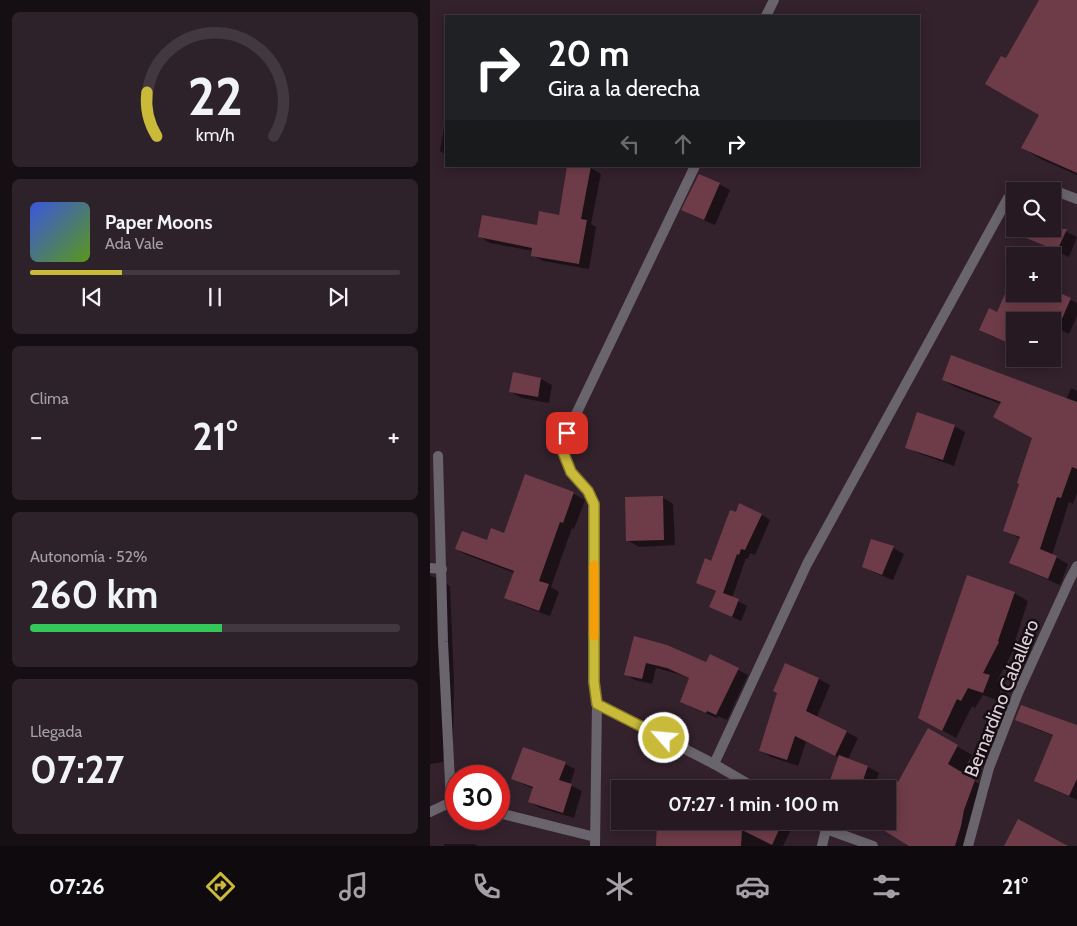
<!DOCTYPE html>
<html lang="es">
<meta charset="utf-8">
<style>
:root{--surface:#261921;--page:#2e222a;--text:#f1f3f6;--muted:#a4a0a5;--line:#42383f;--accent:#caba3a}
body{margin:0;font-family:Cabin,sans-serif;background:var(--page);color:var(--text);height:100vh;display:flex;flex-direction:column;font-size:19px;white-space:nowrap}
*{box-sizing:border-box;margin:0}
p{font-size:16px;color:var(--muted)}
.icon{flex:none;width:28px;height:28px;fill:none;stroke:currentColor;stroke-width:2;stroke-linecap:round;stroke-linejoin:round}
.map{position:relative;flex:1;overflow:hidden}
.drawer{display:flex;flex-direction:column;gap:12px;padding:12px;background:#150e12;width:430px}
.drawer>*{flex:none}
.top-card{position:absolute;left:15px;top:15px;width:475px;height:152px;border-radius:0px;box-shadow:0 2px 12px #0003,0 0 0 1px var(--line);background:#202124;color:#fff;overflow:hidden}
.controls{position:absolute;left:576px;top:182px;display:grid;gap:10px}
.controls a{display:grid;place-items:center;width:55px;height:55px;border-radius:0px;background:var(--surface);box-shadow:0 2px 12px #0003,0 0 0 1px var(--line);font-size:25px}
.speed{position:absolute;left:15px;top:765px;display:flex;gap:10px;font-size:25px;font-weight:700;text-align:center}
.speed>*{display:grid;place-content:center;width:65px;height:65px;border-radius:50%;background:var(--surface);box-shadow:0 2px 12px #0003,0 0 0 1px var(--line);line-height:1}
.speed .limit{border:8px solid #d22;background:#fff;color:#111}
.pin{position:absolute;display:grid;place-items:center;width:42px;height:42px;color:#fff;margin:-21px;border-radius:10px;box-shadow:0 2px 8px #0006}
.me{position:absolute;width:55px;margin:-28px;rotate:297deg;stroke-linejoin:round;filter:drop-shadow(0 0 4px #0008)}
.turn{display:flex;align-items:center;gap:18px;height:105px;padding:0 20px;font-size:22px}
.turn .icon{width:65px;height:65px;stroke-width:2.5}
.turn b{display:block;font-size:35px;line-height:42px}
.lanes{display:flex;align-items:center;height:48px;padding:0 20px;background:#0003;justify-content:center;gap:25px;direction:ltr}
.lanes .off{opacity:.35}
.big{font-size:38px;font-weight:700;line-height:1.1}
.drawer .tile{flex:1;display:flex;flex-direction:column;justify-content:center;gap:8px;min-width:0;padding:0 18px;border-radius:8px;background:var(--page)}
.drawer .dial{align-items:center;gap:0}
.dial svg{height:130px;overflow:visible;fill:none;stroke:var(--line);stroke-width:7;stroke-linecap:round;text-anchor:middle}
.dial text{fill:var(--text);stroke:none}
.song{display:flex;align-items:center;gap:15px}
.cover{width:60px;height:60px;border-radius:8px;background:linear-gradient(135deg,hsl(230 70% 55%),hsl(90 70% 35%))}
.played{height:5px;border-radius:2px;background:linear-gradient(90deg,var(--accent) 25%,var(--line) 25%)}
.keys{display:flex;justify-content:space-around;direction:ltr}
.heat{display:flex;justify-content:space-between;align-items:center;font-size:28px;direction:ltr}
.charge{height:8px;border-radius:4px;background:linear-gradient(90deg,#34c759 52%,var(--line) 0)}
.trip{position:absolute;left:181px;top:780px;width:285px;height:50px;border-radius:0px;background:var(--surface);box-shadow:0 2px 12px #0003,0 0 0 1px var(--line);font-weight:700;line-height:50px;text-align:center}
.tab-bar{display:flex;height:80px;justify-content:space-around;align-items:center;background:#0f0a0d;color:var(--muted)}
.tab-bar .icon{width:35px;height:35px}
.tab-bar .active{color:var(--accent)}
.tab-bar b{font-size:22px;color:var(--text)}
main{display:flex;flex:1;min-height:0}
.map>svg:first-child{display:block}
.shadow{fill:#0007}
.building{fill:#6e3c48}
.lines{fill:none;stroke-linecap:round;stroke-linejoin:round}
.minor{stroke:#6a646c;stroke-width:10}
.route-casing{stroke:#837926;stroke-width:12}
.route{stroke:#caba3a;stroke-width:9}
.slow{stroke:#f59e0b;stroke-width:9}
.labels{text-anchor:middle;stroke-width:5;stroke-linejoin:round;paint-order:stroke}
.street-label{font-size:19px;fill:#ddd0d7;stroke:#160d13}
</style>
<main>
<section class="drawer">
<div class="tile dial"><svg viewBox="0 0 100 80">
<path d="M14 69A42 42 0 1 1 86 69"/>
<path d="M14 69A42 42 0 0 1 8 42" stroke="#caba3a"/>
<text x="50" y="56" font-size="32" font-weight="700">22</text>
<text x="50" y="72" font-size="11">km/h</text>
</svg></div>
<div class="tile">
<div class="song"><i class="cover"></i><div><b>Paper Moons</b><p>Ada Vale</p></div></div>
<div class="played"></div>
<div class="keys"><svg class="icon" aria-label="previous" viewBox="0 0 24 24"><path d="M18 5L8 12l10 7zM5 5v14"/></svg><svg class="icon" aria-label="pause" viewBox="0 0 24 24"><path d="M8 5v14M16 5v14"/></svg><svg class="icon" aria-label="next" viewBox="0 0 24 24"><path d="M6 5l10 7-10 7zM19 5v14"/></svg></div>
</div>
<div class="tile"><p>Clima</p>
<div class="heat"><a>−</a><b class="big">21°</b><a>+</a></div>
</div>
<div class="tile"><p>Autonomía · 52%</p><b class="big">260 km</b><div class="charge"></div></div>
<div class="tile"><p>Llegada</p><b class="big">07:27</b></div>
</section>
<div class="map">
<svg width="647" height="846" viewBox="0 0 647 846">
<rect width="100%" height="100%" fill="#33212c"/>
<!-- shadow -->
<g class="shadow">
<path d="M631 0H647V175L613 160 592 148 611 114 576 60Z"/>
<path d="M14 128 16 129V155L10 151Z"/>
<path d="M153 166 161 168 171 174 161 224 166 227 159 269 113 261 102 255 103 251 60 243 50 237 108 227 130 216Z"/>
<path d="M289 184 300 190 285 225 264 216 253 210Z"/>
<path d="M622 225 647 237 639 257 603 241 592 235 594 229H622Z"/>
<path d="M584 274 585 294H622V291L647 303V316L639 334 622 326V321H585V346L562 336 551 330 568 313Z"/>
<path d="M84 374 111 379 122 385 119 403 92 398 81 392Z"/>
<path d="M513 380 636 400 641 388 647 391V493L643 504 639 502 622 555 638 564 630 585 593 569 581 563 590 539 575 530 603 438 571 404 525 387Z"/>
<path d="M524 426 535 432 524 466 488 453 477 447Z"/>
<path d="M96 476 144 494 155 500 144 529 142 528 121 587 129 592 120 616 87 604 76 597 85 573 37 555 26 549 58 542 75 534Z"/>
<path d="M232 497 243 504 245 545 209 547 197 540Z"/>
<path d="M306 513 332 515 340 520 325 555 320 553 318 559 316 558 302 598 317 606 311 621 281 607 287 592 268 583 282 562Z"/>
<path d="M463 548 474 554 463 580 445 573 434 567Z"/>
<path d="M0 576 4 577 20 586 24 683 23 744 14 746 13 762 0 764Z"/>
<path d="M584 593 598 601 582 650 583 651 567 681 573 684 567 700 553 695 545 708 542 706 526 738 504 726Z"/>
<path d="M205 638 277 664 281 656 318 675 297 720 288 716 287 718 261 707 251 701 261 679 248 674 226 668 222 684 205 680 195 674Z"/>
<path d="M356 665 389 679 400 685 387 717 428 738 418 759 438 767 449 773 443 789H398L410 758 376 742 368 766 341 757 330 751Z"/>
<path d="M586 720 647 726V800L617 787 606 781 624 736 598 726Z"/>
<path d="M498 729 542 755 531 773 559 790 548 818 542 846H481L458 821V797L467 782 469 783Z"/>
<path d="M135 764 145 769 140 785 152 791 144 818 110 808 100 802 104 789 93 784 83 779Z"/>
<path d="M228 821H365L353 846H228Z"/>
<path d="M14 844H44L48 846H14Z"/>
</g>
<!-- building -->
<g class="building">
<path d="M609 0H647V173L591 148 609 115 555 84 571 56 576 58Z"/>
<path d="M137 166H161L151 219 157 220 149 264 101 256 102 248 48 237 52 215 107 225 109 211 129 215Z"/>
<path d="M269 174 290 183 274 220 251 210Z"/>
<path d="M575 229H637L627 251Z"/>
<path d="M575 294H632L641 298 628 328 622 326V321H585V346L549 330 559 308 567 312Z"/>
<path d="M521 355 647 402V469L642 467 631 498 627 497 610 549 627 556 618 579 579 563 590 537 573 531 589 484 587 483 602 438 563 417 571 402 512 380Z"/>
<path d="M83 372 111 378 108 397 79 392Z"/>
<path d="M487 412 525 425 513 460 475 448Z"/>
<path d="M95 474 144 492 133 523 130 522 109 581 119 584 109 611 74 598 84 571 25 549 32 531 57 540 61 528 74 533Z"/>
<path d="M233 496 234 540 196 541 195 497Z"/>
<path d="M309 503 332 514 315 550 311 549 309 555 307 554 293 593 309 599 302 617 279 607 286 591 266 583 275 558 281 561 300 510 306 512Z"/>
<path d="M441 539 464 546 452 575 432 567Z"/>
<path d="M537 575 585 592 568 641 569 642 553 673 560 675 553 693 538 688 531 701 527 699 512 731 488 718Z"/>
<path d="M204 636 237 645 276 662 280 654 309 668 286 715 277 711 276 713 250 702 259 678 237 668 216 663 212 679 194 675Z"/>
<path d="M355 663 389 678 376 711 417 731 405 756 365 736 357 760 329 751 347 693 343 691Z"/>
<path d="M591 705 647 725V779L639 796 604 781 623 735 585 720Z"/>
<path d="M498 728 528 745 518 764 545 780 534 810 531 826 525 846H479L440 822 441 821H458V795L466 781 468 782Z"/>
<path d="M93 747 136 762 129 780 142 784 133 813 98 802 103 787 81 779Z"/>
<path d="M409 755 438 766 430 789H397Z"/>
<path d="M588 819 638 846H574Z"/>
<path d="M227 821H353L342 845 312 830 311 846H226Z"/>
</g>
<g class="lines">
<!-- minor -->
<g class="minor">
<path d="M336 16 344 0"/>
<path d="M598 191 615 187 647 199"/>
<path d="M8 456 13 642 21 802"/>
<path d="M0 568 12 569"/>
<path d="M167 704 284 764 327 789"/>
<path d="M284 764 377 564 578 198 585 196"/>
<path d="M0 812 21 802 26 803"/>
<path d="M69 813 165 837"/>
<path d="M382 821 396 829 443 846"/>
<path d="M165 846 167 704 164 682V504L158 491 141 472 133 453 137 433 265 166"/>
<path d="M392 846 396 829"/>
<path d="M538 846 559 768 588 693 640 579 647 566"/>
</g>
</g>
<g class="lines">
<!-- route casing -->
<g class="route-casing">
<path id="route" d="M137 433 133 452 141 472 158 491 164 504V682L167 704 234 738"/>
</g>
<!-- route -->
<use href="#route" class="route"/>
<!-- slow -->
<path class="slow" d="M164 565V636"/>
</g>
<g class="labels">
<!-- street labels -->
<g class="street-label">
<text transform="translate(571 698) rotate(-68)" y="7">Bernardino Caballero</text>
</g>
</g>
</svg>
<div class="controls">
<a><svg class="icon" aria-label="search" viewBox="0 0 24 24"><circle cx="10" cy="10" r="6"/><path d="M15 15l6 6"/></svg></a>
<a>+</a>
<a>−</a>
</div>
<div class="speed"><div class="limit">30</div></div>
<div class="pin" style="left:137px;top:433px;background:#d93025"><svg class="icon" aria-label="arrive" viewBox="0 0 24 24"><path d="M6 21V4h12l-3 4 3 4H6"/></svg></div>
<svg class="me" style="left:234px;top:738px" viewBox="-20 -20 40 40"><circle r="17" fill="#caba3a" stroke="#fff" stroke-width="3"/><path d="M0-11L8 9 0 5-8 9z" fill="#fff"/></svg>
<div class="trip">07:27 · 1 min · 100 m</div>
<div class="top-card">
<div class="turn"><svg class="icon" aria-label="right" viewBox="0 0 24 24"><path d="M7 20v-9h11M14 6l5 5-5 5"/></svg><div><b>20 m</b>Gira a la derecha</div></div>
<div class="lanes"><svg class="icon off" aria-label="left" viewBox="0 0 24 24"><path d="M17 20v-9H6M10 6l-5 5 5 5"/></svg><svg class="icon off" aria-label="ahead" viewBox="0 0 24 24"><path d="M12 20V5M6 11l6-6 6 6"/></svg><svg class="icon" aria-label="right" viewBox="0 0 24 24"><path d="M7 20v-9h11M14 6l5 5-5 5"/></svg></div>
</div>
</div>
</main>
<nav class="tab-bar">
<b>07:26</b>
<svg class="icon active" aria-label="directions" viewBox="0 0 24 24"><path d="M12 3l9 9-9 9-9-9zM9 14v-3h6M13 9l2 2-2 2"/></svg>
<svg class="icon" aria-label="music" viewBox="0 0 24 24"><path d="M9 18V5l10-2v13"/><circle cx="6" cy="18" r="3"/><circle cx="16" cy="16" r="3"/></svg>
<svg class="icon" aria-label="phone" viewBox="0 0 24 24"><path d="M5 4h4l2 5-3 2q2 4 5 5l2-3 5 2v4C11 20 4 13 5 4z"/></svg>
<svg class="icon" aria-label="climate" viewBox="0 0 24 24"><path d="M12 3v18M4 7l16 10M4 17L20 7"/></svg>
<svg class="icon" aria-label="car" viewBox="0 0 24 24"><path d="M5 17H2v-5l4-1 3-4h7l3 4 3 1v5h-3M9 17h6M6 11h13"/><circle cx="7" cy="17" r="2"/><circle cx="17" cy="17" r="2"/></svg>
<svg class="icon" aria-label="filters" viewBox="0 0 24 24"><path d="M4 7h16M4 17h16"/><circle cx="9" cy="7" r="2"/><circle cx="15" cy="17" r="2"/></svg>
<b>21°</b>
</nav>
